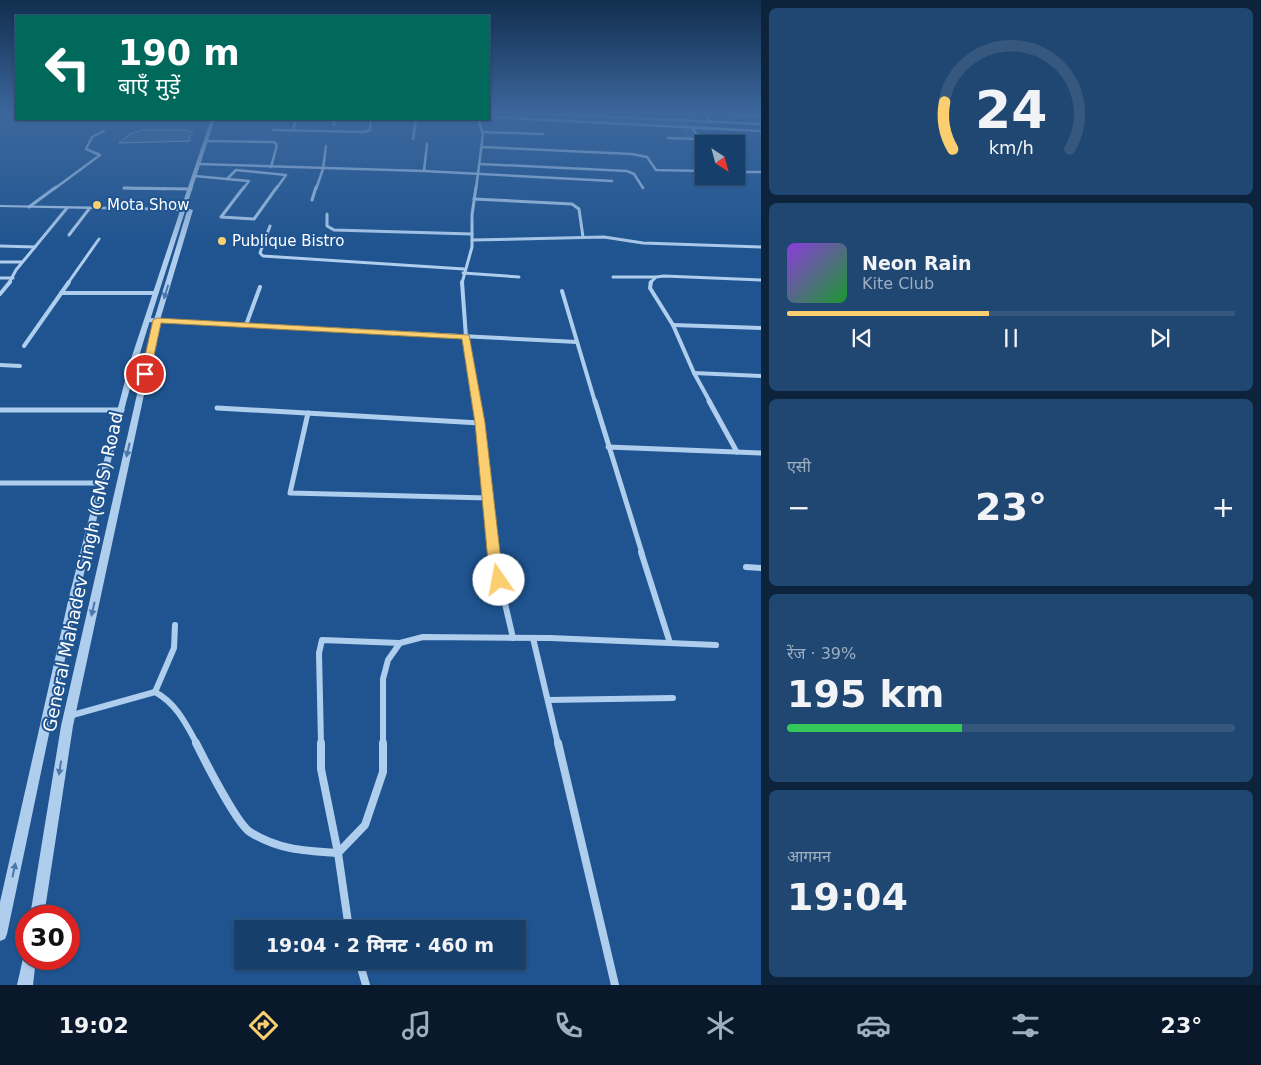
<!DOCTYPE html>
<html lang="hi">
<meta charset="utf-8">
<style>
:root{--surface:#173f6c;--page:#204672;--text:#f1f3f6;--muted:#9eafc2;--line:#36587f;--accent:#fbce6f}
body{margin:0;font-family:"DejaVu Sans","Noto Sans Devanagari",sans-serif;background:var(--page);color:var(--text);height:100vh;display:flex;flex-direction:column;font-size:19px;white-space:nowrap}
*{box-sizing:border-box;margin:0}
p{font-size:16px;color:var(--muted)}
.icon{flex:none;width:28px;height:28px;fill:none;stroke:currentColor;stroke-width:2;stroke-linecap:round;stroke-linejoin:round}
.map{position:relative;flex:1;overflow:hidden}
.sheet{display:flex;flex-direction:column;gap:8px;padding:8px;background:#0d233b;width:500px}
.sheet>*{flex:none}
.hud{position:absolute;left:15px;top:15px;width:475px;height:105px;border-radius:0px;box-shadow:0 1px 4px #0004,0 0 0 1px var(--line);background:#00695c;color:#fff;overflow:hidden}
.needle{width:32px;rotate:144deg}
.controls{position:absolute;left:695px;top:135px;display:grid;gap:10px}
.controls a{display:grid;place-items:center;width:50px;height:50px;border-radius:0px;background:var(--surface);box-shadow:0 1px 4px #0004,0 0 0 1px var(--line);font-size:25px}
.speed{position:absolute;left:15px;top:905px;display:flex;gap:10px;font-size:25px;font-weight:700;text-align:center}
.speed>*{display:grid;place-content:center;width:65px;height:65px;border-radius:50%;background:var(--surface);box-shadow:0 1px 4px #0004,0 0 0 1px var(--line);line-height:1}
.speed .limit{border:8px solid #d22;background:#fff;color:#111}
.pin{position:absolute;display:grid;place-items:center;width:42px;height:42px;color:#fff;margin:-21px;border:2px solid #fff;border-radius:50%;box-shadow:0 1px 5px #0007}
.me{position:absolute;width:55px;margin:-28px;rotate:348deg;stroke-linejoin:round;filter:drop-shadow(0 0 4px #0008)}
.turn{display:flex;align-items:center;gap:18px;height:105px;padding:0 20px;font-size:22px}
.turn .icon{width:65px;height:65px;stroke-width:2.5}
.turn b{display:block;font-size:35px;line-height:42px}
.big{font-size:38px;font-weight:800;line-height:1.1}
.sheet .tile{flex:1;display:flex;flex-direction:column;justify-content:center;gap:8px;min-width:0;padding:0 18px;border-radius:8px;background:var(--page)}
.sheet .dial{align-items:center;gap:0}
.dial svg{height:130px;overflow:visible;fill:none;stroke:var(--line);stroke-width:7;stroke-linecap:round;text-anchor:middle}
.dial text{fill:var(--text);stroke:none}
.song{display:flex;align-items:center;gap:15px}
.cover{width:60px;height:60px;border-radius:8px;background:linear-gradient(135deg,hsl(270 70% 55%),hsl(130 70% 35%))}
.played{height:5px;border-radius:2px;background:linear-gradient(90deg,var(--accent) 45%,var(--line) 45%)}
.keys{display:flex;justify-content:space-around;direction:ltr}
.heat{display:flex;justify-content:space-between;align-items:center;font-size:28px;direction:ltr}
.charge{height:8px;border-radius:4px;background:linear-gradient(90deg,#34c759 39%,var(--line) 0)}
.trip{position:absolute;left:234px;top:920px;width:292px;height:50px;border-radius:0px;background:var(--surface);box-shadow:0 1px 4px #0004,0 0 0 1px var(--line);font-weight:800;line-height:50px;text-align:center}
.dock{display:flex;height:80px;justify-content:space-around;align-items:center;background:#09192b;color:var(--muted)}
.dock .icon{width:35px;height:35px}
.dock .active{color:var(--accent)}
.dock b{font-size:22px;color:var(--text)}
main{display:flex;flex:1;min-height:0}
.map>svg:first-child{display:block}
.green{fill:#326eae}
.water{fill:#436a94;stroke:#a2c8ef}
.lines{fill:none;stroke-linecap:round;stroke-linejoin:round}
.minor-far5{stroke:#afcded;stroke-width:2.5}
.minor-far4{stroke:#afcded;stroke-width:3}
.minor-far3{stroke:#afcded;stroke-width:4}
.minor-far2{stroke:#afcded;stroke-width:5}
.minor-far1{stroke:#afcded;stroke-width:6}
.minor{stroke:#afcded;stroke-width:8}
.tertiary{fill:#afcded;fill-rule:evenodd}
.oneway{fill:#4a78ac}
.route{fill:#fbce6f;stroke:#a38648}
.poi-dot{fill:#fbce6f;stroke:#1f5490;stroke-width:2}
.labels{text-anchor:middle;stroke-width:4;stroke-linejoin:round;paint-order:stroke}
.far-poi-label{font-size:15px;fill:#fff;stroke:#1f5490;text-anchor:start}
.street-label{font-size:18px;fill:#fff;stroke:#1f5490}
</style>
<main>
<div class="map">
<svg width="761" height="985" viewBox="0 0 761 985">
<rect width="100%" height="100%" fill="#1f5490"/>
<!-- green -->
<path class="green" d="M489 113 706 123 709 127 689 126 696 138H685L676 125 489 117Z"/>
<!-- water -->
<path class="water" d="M142 130H187L193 133 189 137 190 141 119 143 130 134Z"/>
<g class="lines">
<!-- minor-far5 -->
<g class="minor-far5">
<path d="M527 113 761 124"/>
<path d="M704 113 711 123"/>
<path d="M731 113 738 116H761"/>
<path d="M489 117 761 131"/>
<path d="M334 119V125"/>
<path d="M273 130 365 132 370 130 371 119"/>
<path d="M293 130 296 119"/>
<path d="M482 132 543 134"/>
<path d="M668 138 699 139 692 127"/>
<path d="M413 139 416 119"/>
<path d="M699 139 728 140"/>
<path d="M205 141 274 142 277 145 271 167"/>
<path d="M482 147 632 154 647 157 656 170 704 171"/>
<path d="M199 164 424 171 427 144"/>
<path d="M480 164 627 171 634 174 643 188"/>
<path d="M424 171 612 181"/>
<path d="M736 172H761"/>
<path d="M195 176 227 179"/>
<path d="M227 179 249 181 243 189"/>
<path d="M227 179 236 170 286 175 276 189"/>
<path d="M124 188 165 189"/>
<path d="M54 189 100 155 86 149 92 137 104 131"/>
<path d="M316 189 323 169 326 146"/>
<path d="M476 189 483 134 478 119"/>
</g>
<!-- minor-far4 -->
<g class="minor-far4">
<path d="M244 187 221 217 254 219 277 187"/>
<path d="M124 188 191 189"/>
<path d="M474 199 572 204 579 209 583 237"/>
<path d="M312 200 316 187"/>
<path d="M29 207 56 187"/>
<path d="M327 214V226L334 230 472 234"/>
<path d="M270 226 260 253 263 256 464 269"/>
<path d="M69 235 89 209"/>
<path d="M472 240 604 237 643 243 761 247"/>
<path d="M0 246 35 247"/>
<path d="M0 262H22"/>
<path d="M463 273 519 277"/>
<path d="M613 277H655"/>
<path d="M0 278H13"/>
<path d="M9 283 16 270 67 208"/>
<path d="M68 283 99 239"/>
<path d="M462 283 472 247V215L476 187"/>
<path d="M650 283 656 277 664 276 761 280"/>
</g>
<!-- minor-far3 -->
<g class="minor-far3">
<path d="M462 282 466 337 477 402"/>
<path d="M651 282 650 288 673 325 694 373 710 402"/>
<path d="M562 291 595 402"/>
<path d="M61 293H156"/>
<path d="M0 294 10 282"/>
<path d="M148 320 577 342"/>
<path d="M246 325 260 287"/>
<path d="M673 325 761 328"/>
<path d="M24 346 69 282"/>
<path d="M0 365 20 366"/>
<path d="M694 373 761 376"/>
</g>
<!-- minor-far2 -->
<g class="minor-far2">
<path d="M476 401 493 553"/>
<path d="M595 401 642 553"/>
<path d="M709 401 737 452"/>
<path d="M217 408 480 423"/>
<path d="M0 410H122"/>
<path d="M308 413 290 493 488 498"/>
<path d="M608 447 761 453"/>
<path d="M0 483H102"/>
</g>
<!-- minor-far1 -->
<g class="minor-far1">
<path d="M493 552 513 638"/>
<path d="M641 552 670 643"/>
<path d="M746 567 761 568"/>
<path d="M533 638 558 744"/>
<path d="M155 692 174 648 175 625"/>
<path d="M548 700 673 698"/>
<path d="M69 716 155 692C176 703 186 724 197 744"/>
<path d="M321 744 319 653 322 640 400 643"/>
<path d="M383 744V679L388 660 400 643 423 637 550 638 716 645"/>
</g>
<!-- minor -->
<g class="minor">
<path d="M196 743C204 759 237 824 250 832 278 850 306 851 338 853L365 825 383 772V743"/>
<path d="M321 743V769L338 853 349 929"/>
<path d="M558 743 615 985"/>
<path d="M359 961 366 985"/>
</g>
<!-- tertiary -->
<g class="tertiary">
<path d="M211 119H215L186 208 193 210 160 320 73 726 44 916H30L61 726 154 320 187 211H185C169 262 152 312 137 363 84 551 48 743 7 934L5 939 0 941V902L69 597 98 483 130 362 180 211 0 207V205L181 208Z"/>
<path d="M26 953V959H36L33 985H17L24 954Z"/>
</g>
</g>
<!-- one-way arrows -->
<defs><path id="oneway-solid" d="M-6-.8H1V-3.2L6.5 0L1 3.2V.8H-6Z" transform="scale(1.25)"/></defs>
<g class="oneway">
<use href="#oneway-solid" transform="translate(166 292) rotate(107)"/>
<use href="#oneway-solid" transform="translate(128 450) rotate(103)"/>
<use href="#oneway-solid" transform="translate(93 609) rotate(103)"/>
<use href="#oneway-solid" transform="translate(60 768) rotate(99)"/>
<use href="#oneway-solid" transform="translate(14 870) rotate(-78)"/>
</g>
<!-- sky -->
<linearGradient id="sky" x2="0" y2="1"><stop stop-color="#112e4f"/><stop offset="0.45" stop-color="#3c679c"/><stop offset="1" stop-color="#3c679c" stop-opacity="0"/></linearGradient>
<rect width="761" height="251" fill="url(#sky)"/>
<!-- route -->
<path class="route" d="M157 318 469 335 485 423 501 561 506 580 504 584H495L488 561 475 423 462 339 161 323 150 374 145 377 141 374 153 320Z"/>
<!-- markers -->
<g class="poi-dot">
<circle cx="97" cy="205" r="5"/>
<circle cx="222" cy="241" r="5"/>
</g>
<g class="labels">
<!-- far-poi labels -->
<g class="far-poi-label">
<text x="107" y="210">Mota Show</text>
<text x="232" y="246">Publique Bistro</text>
</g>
<!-- street labels -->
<g class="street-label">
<text transform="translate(83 572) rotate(-78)" y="6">General Mahadev Singh (GMS) Road</text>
</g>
</g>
</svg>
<div class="controls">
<a><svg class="needle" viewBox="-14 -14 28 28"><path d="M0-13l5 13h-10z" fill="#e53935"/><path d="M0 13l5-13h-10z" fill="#9eafc2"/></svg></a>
</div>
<div class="speed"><div class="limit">30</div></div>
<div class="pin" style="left:145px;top:374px;background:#d93025"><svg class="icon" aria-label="arrive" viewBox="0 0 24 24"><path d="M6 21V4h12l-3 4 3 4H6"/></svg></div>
<svg class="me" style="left:499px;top:580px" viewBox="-20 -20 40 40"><circle r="19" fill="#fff"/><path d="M0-13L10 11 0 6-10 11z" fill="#fbce6f"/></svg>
<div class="trip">19:04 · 2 मिनट · 460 m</div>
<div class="hud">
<div class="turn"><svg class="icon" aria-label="left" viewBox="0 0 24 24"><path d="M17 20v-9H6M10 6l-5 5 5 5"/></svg><div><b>190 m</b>बाएँ मुड़ें</div></div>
</div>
</div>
<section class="sheet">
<div class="tile dial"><svg viewBox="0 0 100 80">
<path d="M14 69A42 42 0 1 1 86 69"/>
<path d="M14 69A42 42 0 0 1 9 40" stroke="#fbce6f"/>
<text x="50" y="56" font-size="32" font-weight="700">24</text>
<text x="50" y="72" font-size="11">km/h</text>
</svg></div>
<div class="tile">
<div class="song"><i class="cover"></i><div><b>Neon Rain</b><p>Kite Club</p></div></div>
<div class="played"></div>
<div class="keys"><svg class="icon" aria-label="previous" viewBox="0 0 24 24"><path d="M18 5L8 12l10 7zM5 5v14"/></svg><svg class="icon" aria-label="pause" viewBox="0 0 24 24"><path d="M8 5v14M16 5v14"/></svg><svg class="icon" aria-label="next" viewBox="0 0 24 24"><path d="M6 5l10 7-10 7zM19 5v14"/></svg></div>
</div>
<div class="tile"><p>एसी</p>
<div class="heat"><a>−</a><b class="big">23°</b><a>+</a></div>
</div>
<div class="tile"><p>रेंज · 39%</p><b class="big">195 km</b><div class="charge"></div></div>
<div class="tile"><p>आगमन</p><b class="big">19:04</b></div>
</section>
</main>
<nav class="dock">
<b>19:02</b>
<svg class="icon active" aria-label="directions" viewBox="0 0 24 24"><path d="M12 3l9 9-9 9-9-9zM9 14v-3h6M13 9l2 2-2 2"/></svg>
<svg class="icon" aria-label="music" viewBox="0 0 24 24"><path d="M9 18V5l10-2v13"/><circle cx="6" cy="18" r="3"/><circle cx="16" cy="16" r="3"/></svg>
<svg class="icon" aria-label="phone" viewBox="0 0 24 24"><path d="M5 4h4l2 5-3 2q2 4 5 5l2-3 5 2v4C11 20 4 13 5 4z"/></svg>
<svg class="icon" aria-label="climate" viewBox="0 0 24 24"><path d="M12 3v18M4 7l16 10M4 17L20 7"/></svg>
<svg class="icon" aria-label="car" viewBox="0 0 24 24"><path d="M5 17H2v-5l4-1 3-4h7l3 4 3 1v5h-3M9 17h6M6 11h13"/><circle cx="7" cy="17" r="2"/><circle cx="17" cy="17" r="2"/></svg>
<svg class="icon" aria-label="filters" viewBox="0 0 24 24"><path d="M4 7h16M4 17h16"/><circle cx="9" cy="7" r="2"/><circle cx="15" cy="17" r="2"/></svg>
<b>23°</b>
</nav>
